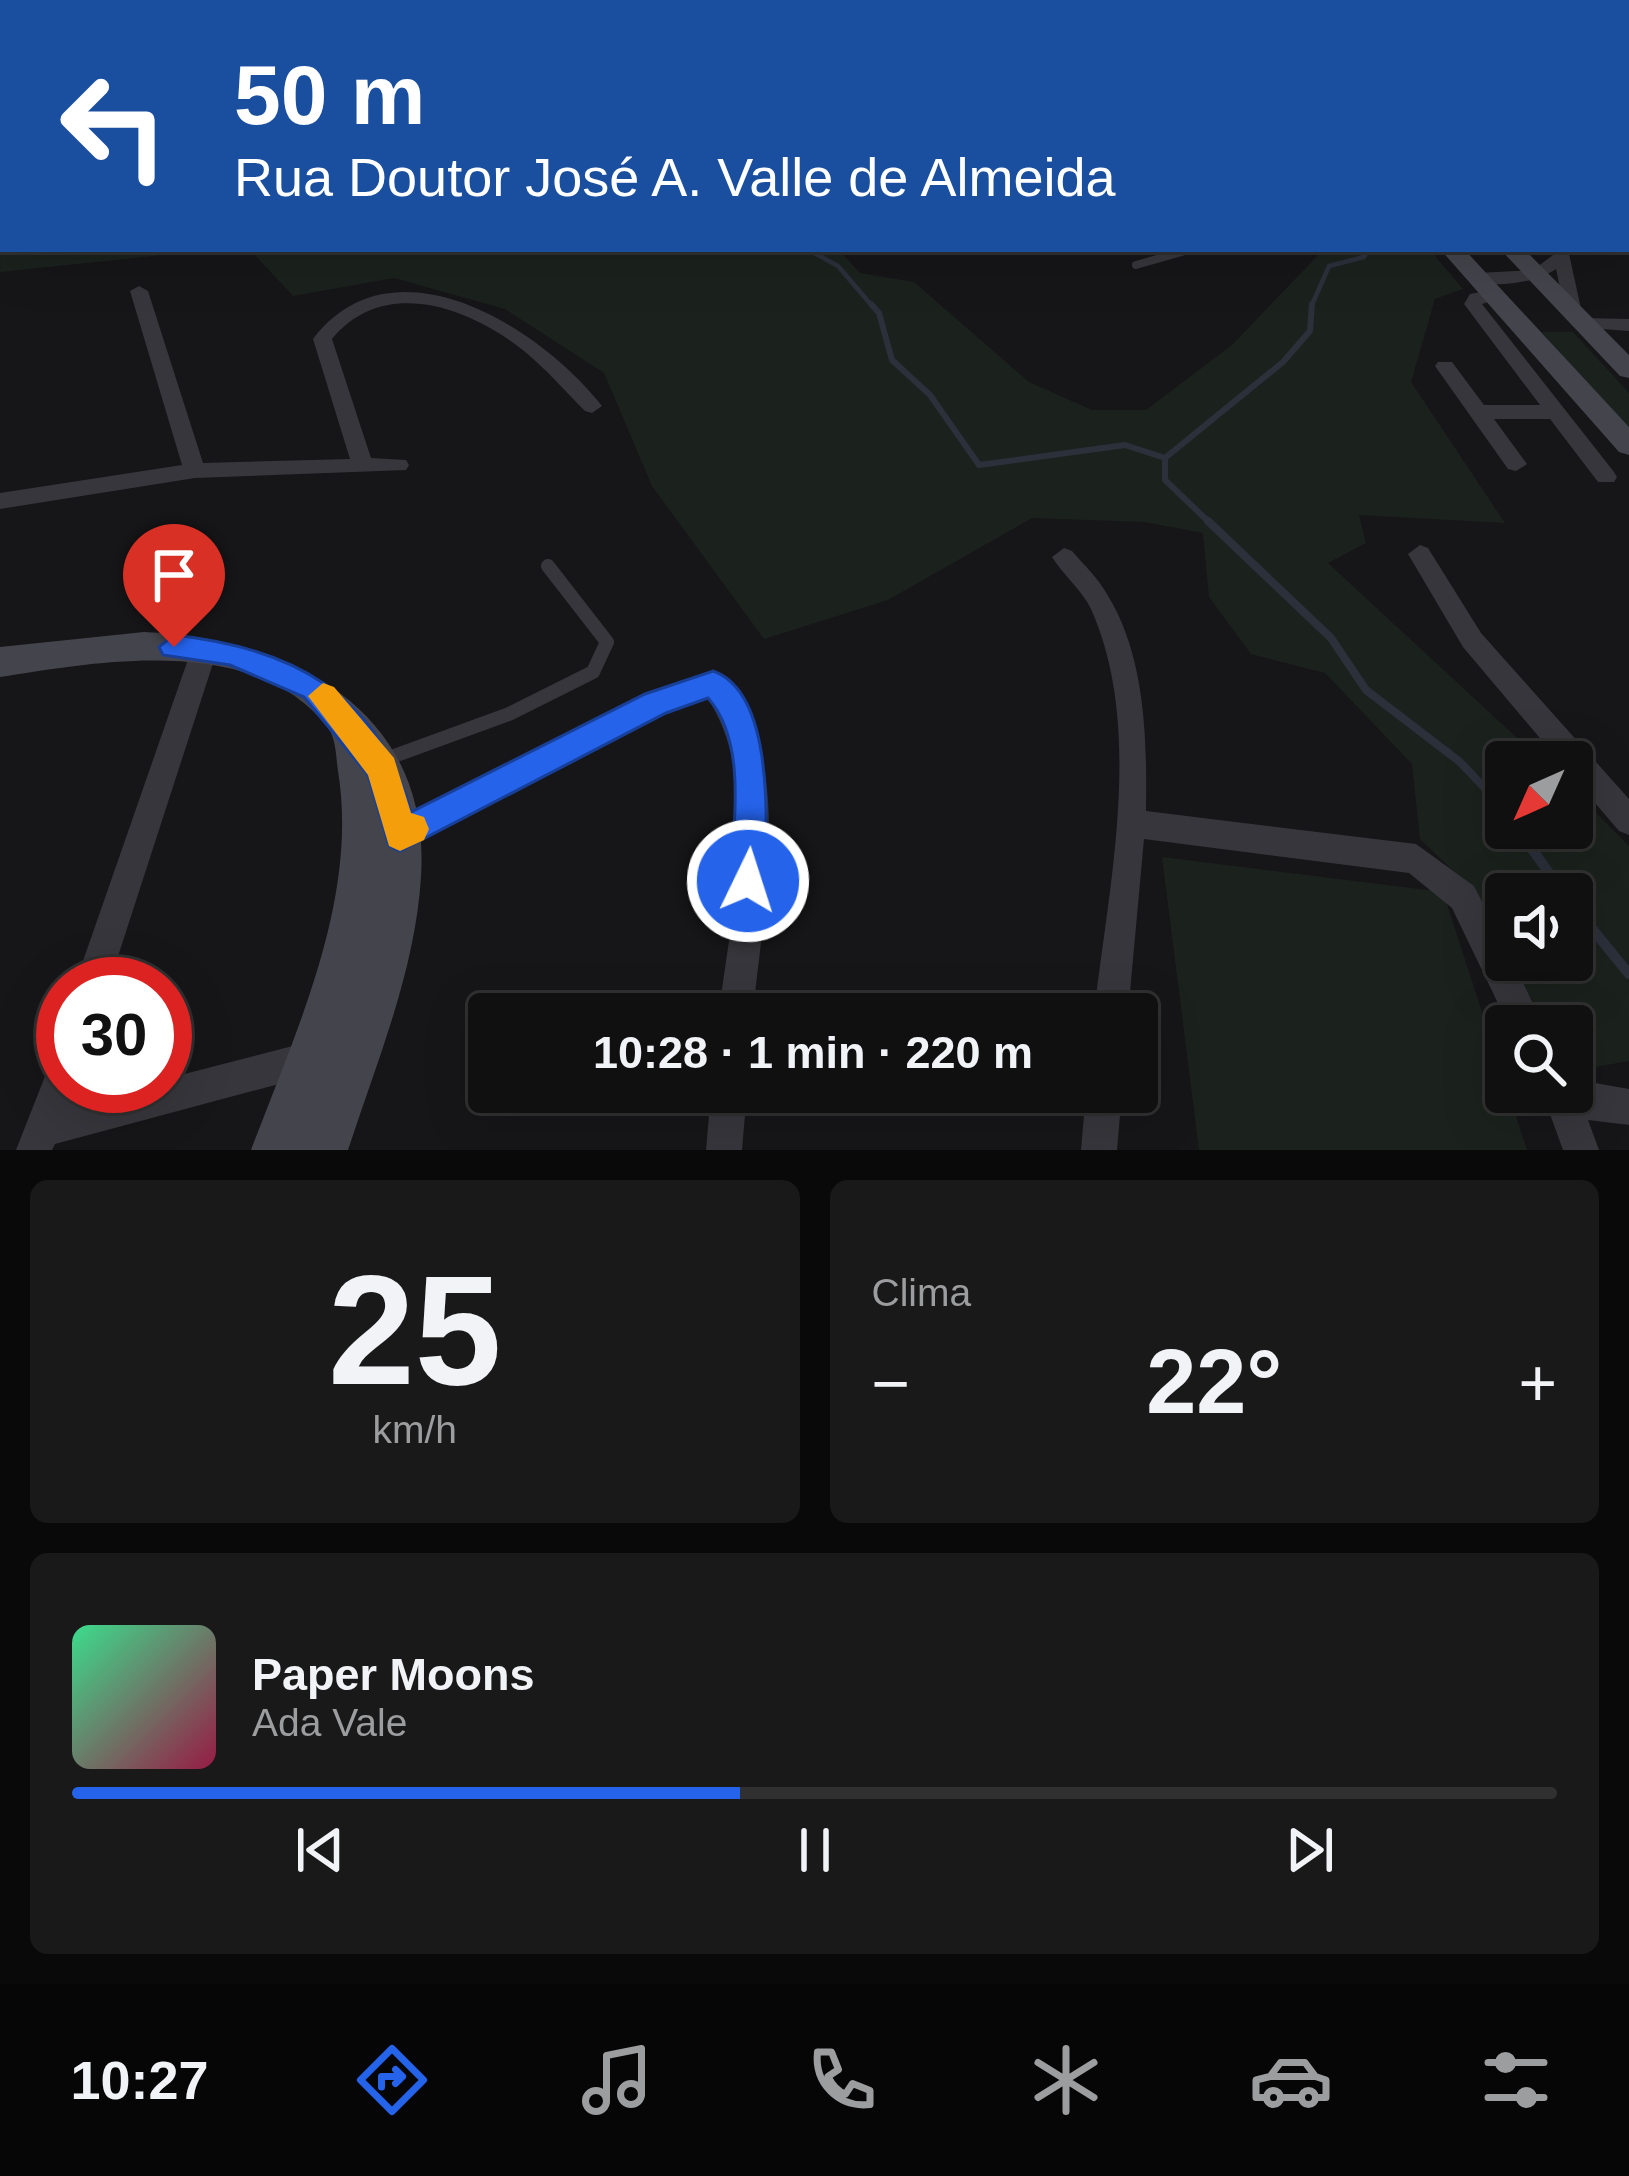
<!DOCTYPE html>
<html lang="pt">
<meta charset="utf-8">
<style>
:root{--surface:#101011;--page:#19191a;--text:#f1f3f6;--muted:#9c9d9f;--line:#303031;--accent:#2563eb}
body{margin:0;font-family:Helvetica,sans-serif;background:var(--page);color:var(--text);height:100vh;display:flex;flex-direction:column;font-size:45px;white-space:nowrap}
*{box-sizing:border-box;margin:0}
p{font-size:39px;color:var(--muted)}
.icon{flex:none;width:66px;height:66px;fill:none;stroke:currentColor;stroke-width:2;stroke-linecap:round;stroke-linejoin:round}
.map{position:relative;height:1150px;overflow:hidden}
.sheet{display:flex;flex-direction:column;gap:30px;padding:30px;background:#090909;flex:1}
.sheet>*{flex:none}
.top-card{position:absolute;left:0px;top:0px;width:1629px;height:252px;box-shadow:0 12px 48px #0002,0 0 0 3px var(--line);background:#1a4fa0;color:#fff;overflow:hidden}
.needle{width:78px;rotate:225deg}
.controls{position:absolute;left:1485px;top:741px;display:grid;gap:24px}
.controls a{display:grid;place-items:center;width:108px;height:108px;border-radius:12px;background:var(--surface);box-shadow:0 12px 48px #0002,0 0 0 3px var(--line);font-size:60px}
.speed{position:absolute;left:36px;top:957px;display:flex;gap:24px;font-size:60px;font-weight:700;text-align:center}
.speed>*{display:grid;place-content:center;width:156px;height:156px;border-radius:50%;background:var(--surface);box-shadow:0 12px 48px #0002,0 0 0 3px var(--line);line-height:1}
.speed .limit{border:18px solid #d22;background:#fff;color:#111}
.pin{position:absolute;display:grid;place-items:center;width:102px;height:102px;color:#fff;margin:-123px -51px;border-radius:50% 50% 50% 0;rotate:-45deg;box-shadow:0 0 12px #0007}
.pin .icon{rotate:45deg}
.me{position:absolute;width:132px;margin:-66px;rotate:4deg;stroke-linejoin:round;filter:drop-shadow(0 0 9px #0008)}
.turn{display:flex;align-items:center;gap:42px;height:252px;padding:0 36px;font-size:54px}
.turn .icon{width:156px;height:156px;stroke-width:2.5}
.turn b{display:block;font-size:84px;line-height:102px}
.big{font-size:90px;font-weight:600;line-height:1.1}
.sheet .card{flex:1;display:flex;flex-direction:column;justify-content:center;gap:18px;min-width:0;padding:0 42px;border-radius:18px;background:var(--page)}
.sheet .dial{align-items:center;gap:0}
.dial b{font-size:156px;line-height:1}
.song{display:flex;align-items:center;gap:36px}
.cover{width:144px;height:144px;border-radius:18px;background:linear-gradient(135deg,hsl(150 70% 55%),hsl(340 70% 35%))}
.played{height:12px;border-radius:6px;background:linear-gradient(90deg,var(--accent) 45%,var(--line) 45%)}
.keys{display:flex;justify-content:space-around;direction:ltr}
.heat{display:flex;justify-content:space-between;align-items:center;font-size:66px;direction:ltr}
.sheet .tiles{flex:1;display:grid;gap:30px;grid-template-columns:1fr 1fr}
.card:last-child{grid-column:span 2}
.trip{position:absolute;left:468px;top:993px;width:690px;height:120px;border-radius:12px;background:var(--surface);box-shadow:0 12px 48px #0002,0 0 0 3px var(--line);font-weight:600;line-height:120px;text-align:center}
.dock{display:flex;height:192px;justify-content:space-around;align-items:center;background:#060607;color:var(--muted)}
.dock .icon{width:84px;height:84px}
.dock .on{color:var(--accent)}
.dock b{font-size:54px;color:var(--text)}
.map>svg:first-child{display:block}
.green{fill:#1b221e}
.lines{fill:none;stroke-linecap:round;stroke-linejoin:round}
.stream-far3{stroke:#2b303b;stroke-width:4.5}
.stream-far2{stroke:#2b303b;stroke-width:6}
.stream-far1{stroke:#2b303b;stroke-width:8}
.stream{stroke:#2b303b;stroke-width:10}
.lane-far2{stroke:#37363c;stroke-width:6}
.lane-far1{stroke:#37363c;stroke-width:8}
.lane{stroke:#37363c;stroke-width:14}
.street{fill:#37363c;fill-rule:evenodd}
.secondary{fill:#44444c;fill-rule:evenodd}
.route{fill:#2563eb;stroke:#184099;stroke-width:3}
.slow{fill:#f59e0b}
</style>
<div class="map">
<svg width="1629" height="1150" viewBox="0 0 1629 1150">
<rect width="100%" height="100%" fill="#161517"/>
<!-- green -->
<g class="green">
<path d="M109 0H1092L1108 3H101Z"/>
<path d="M3 41V249H221L0 272Z"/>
<path d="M249 249H838L860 273 914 282 1029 382 1092 410H1146L1232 345 1324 249H1429L1463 289 1435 299 1411 382 1505 523 1359 515 1366 543 1328 563 1543 762H1506V828H1572V789L1629 846V1061L1573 1071 1572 1026H1547L1509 960H1572V894H1506V954L1465 882 1420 839 1412 764 1325 673 1251 654 1209 597 1203 533 1144 522 1032 518 888 600 764 639 652 486 604 373 505 309 394 278 293 296Z"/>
<path d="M1542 332H1573L1629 393V432Z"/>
<path d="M1162 857 1443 892 1527 1150H1199Z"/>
</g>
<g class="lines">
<!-- stream-far3 -->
<g class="stream-far3">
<path d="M1419 0 1423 3"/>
<path d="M673 3 678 0"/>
<path d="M807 249 838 266 873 307"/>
<path d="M1311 307 1329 266 1364 257 1369 249"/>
</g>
<!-- stream-far2 -->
<g class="stream-far2">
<path d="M871 304 879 313 892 360 930 395 979 465 1125 445 1165 458V480L1211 524"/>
<path d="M1165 458 1283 362 1310 331 1312 304"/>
</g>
<!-- stream-far1 -->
<path class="stream-far1" d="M1208 521 1331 638 1366 690 1460 762 1496 800"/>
<!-- stream -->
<g class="stream">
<path d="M1494 797 1506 812"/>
<path d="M1517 828 1564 894"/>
<path d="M1572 904 1629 974"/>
</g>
<!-- lane-far2 -->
<path class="lane-far2" d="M1144 0 1169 3"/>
<!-- lane-far1 -->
<path class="lane-far1" d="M1136 265 1192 249"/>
<!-- lane -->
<path class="lane" d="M383 760 509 714 593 672 607 642 548 566"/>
<!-- street -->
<g class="street">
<path d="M3 33V41L0 42V34Z"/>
<rect x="1626" y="199" width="3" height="10"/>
<path d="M1552 249H1568L1583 318 1629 319V331L1575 327 1566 316 1556 269C1537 283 1489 290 1468 278L1477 273 1533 270 1553 255Z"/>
<path d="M139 286 148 291 203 463 350 459 313 339C393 234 540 327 602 406L592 413 585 411C565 391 546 369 524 351 469 307 384 276 332 339L371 458 406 460 409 465 406 470 195 478 0 509V493L182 465 130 291Z"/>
<path d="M1492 290 1498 291V299L1482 304 1614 472 1617 477 1614 482H1598L1550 419H1494L1527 464 1516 471 1508 469 1435 366 1438 362H1452L1484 405H1540L1464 304 1470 294Z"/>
<path d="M1420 545 1428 548 1481 633 1629 799V835L1619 831 1572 776V762H1560L1463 647 1408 554Z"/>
<path d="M1064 548 1072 551C1084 565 1098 578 1107 594 1146 657 1147 740 1146 811L1416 844 1474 886 1506 949V960H1512L1544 1026H1509L1452 908 1409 873 1144 839 1128 1014H1094C1108 888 1145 730 1091 609 1082 590 1063 575 1052 557Z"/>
<path d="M205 638 214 641 218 648 109 984H75L192 648 196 641Z"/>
<path d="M713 673C726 677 730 688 738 699 792 779 761 923 753 1014H719C730 914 765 788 707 697L663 712 411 845 400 849 389 845 385 835 389 825 645 695Z"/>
<path d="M316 1040 328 1045 333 1057 328 1069 316 1074 55 1144 52 1150H16L51 1061 63 1055V1086H76L69 1103 137 1086H165V1079Z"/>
<path d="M1572 1079 1629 1089V1125L1588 1120 1599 1150H1563L1542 1092H1572Z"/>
<path d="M711 1092H747L742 1150H706Z"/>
<path d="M1086 1092H1122L1117 1150H1081Z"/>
</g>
<!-- secondary -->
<g class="secondary">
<path d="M1224 0H1241L1243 3H1226Z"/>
<path d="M1251 0H1267L1269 3H1253Z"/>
<path d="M1440 249H1464L1629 427V455L1619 452Z"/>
<path d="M1500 249H1524L1629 355V378L1620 376Z"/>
<path d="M144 632C289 638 432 709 421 877 415 972 377 1061 348 1150H251C295 1033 359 900 338 771 336 758 336 738 328 728 255 633 101 661 0 677V647Z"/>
</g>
</g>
<!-- route -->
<path class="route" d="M174 635C291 648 377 692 411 812L645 694 713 671C776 693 766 829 765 881L760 894 748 899 735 894 730 881C733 826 748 743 708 698L666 713 400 851 389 846 368 775 304 697 230 665 163 655 159 647Z"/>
<!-- slow -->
<path class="slow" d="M323 683 334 687 394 758 411 813 424 817 429 829 424 840 400 851 389 846 368 775 308 696Z"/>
</svg>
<div class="controls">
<a><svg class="needle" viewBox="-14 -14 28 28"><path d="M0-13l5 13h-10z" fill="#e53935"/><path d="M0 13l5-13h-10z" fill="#9c9d9f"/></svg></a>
<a><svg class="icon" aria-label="sound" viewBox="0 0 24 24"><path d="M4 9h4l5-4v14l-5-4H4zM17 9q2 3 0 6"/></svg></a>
<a><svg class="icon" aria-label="search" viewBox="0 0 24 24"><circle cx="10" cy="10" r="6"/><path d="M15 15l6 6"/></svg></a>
</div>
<div class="speed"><div class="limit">30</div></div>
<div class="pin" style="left:174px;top:647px;background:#d93025"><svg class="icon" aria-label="arrive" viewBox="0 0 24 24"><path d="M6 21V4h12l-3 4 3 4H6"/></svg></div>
<svg class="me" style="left:748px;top:881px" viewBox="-20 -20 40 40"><circle r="17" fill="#2563eb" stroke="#fff" stroke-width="3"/><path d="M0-11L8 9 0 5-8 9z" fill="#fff"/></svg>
<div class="trip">10:28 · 1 min · 220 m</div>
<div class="top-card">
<div class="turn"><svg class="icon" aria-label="left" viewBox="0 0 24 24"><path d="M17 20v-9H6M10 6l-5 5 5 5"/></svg><div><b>50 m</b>Rua Doutor José A. Valle de Almeida</div></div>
</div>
</div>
<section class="sheet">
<div class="tiles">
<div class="card dial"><b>25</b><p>km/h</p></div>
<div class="card"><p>Clima</p>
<div class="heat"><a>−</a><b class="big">22°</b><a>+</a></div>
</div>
<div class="card">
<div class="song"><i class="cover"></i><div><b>Paper Moons</b><p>Ada Vale</p></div></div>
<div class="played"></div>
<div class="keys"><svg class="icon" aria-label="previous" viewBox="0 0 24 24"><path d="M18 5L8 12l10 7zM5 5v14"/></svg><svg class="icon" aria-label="pause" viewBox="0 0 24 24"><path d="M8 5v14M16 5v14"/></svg><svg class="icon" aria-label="next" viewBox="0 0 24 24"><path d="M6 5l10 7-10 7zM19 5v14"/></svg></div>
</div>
</div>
</section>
<nav class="dock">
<b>10:27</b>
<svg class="icon on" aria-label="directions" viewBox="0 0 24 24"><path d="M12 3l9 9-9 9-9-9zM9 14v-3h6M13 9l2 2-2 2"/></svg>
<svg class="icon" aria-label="music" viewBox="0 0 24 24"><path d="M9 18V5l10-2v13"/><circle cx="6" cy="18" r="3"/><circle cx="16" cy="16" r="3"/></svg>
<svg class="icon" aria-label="phone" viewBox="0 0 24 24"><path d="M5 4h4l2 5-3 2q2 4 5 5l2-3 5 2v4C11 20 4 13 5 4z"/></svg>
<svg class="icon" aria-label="climate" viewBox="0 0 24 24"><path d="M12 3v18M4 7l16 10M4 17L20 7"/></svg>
<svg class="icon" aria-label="car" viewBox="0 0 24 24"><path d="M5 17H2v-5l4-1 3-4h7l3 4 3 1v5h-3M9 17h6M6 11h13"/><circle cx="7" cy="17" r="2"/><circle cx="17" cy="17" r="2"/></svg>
<svg class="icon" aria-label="filters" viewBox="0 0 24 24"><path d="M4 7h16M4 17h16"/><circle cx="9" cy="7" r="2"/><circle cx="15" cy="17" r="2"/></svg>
</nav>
